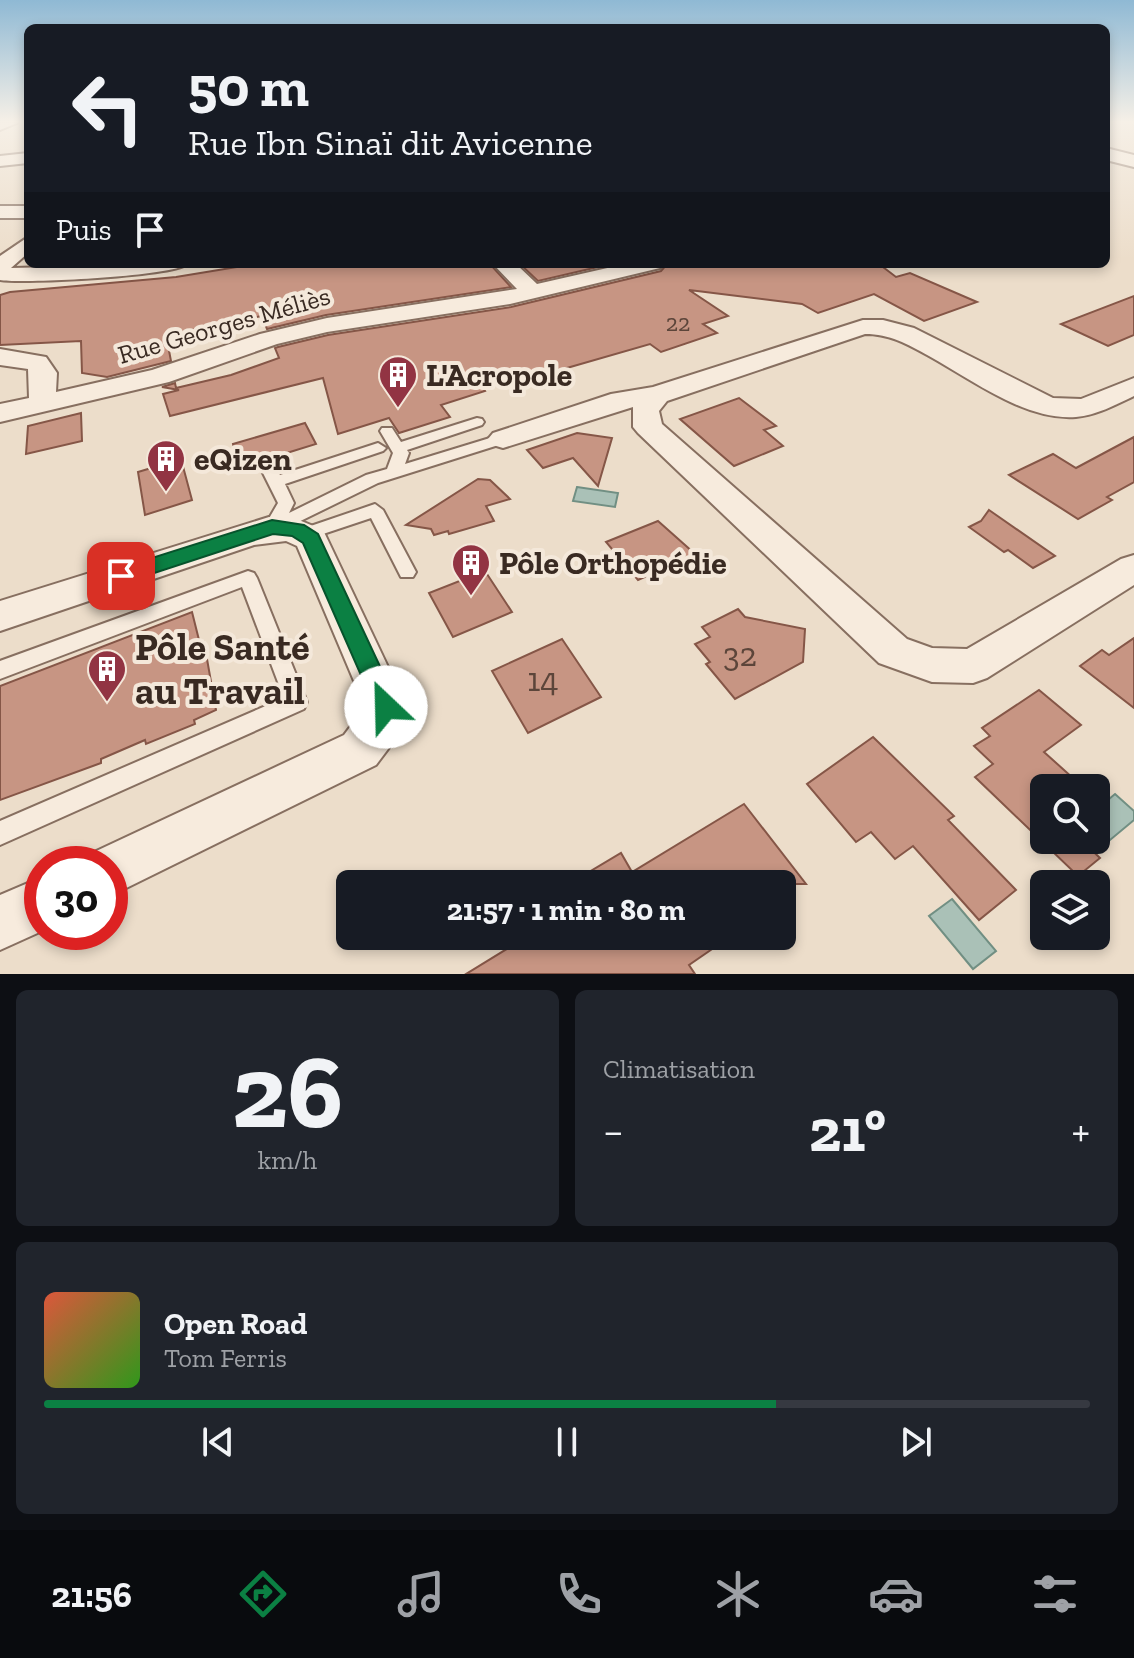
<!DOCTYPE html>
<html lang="fr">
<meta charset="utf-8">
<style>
:root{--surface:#171b24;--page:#20242c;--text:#f1f3f6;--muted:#9ea1a6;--line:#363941;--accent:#0b8043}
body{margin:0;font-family:"Zilla Slab",serif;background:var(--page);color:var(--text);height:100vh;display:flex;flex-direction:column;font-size:30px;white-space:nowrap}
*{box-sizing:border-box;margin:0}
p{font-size:26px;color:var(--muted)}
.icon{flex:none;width:44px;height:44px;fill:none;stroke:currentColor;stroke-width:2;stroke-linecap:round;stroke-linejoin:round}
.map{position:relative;height:974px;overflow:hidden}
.panel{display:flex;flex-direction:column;gap:16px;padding:16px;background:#0d0f14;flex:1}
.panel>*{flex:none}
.hud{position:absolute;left:24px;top:24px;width:1086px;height:244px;border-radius:12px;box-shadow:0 4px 12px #0003;background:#171b24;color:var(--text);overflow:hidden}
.tools{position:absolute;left:1030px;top:774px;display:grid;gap:16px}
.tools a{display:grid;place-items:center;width:80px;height:80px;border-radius:12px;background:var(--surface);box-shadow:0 4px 12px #0003;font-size:40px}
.speed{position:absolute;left:24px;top:846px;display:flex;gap:16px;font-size:40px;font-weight:700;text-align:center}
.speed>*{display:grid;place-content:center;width:104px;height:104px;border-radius:50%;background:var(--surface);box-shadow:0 4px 12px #0003;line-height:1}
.speed .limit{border:12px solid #d22;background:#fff;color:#111}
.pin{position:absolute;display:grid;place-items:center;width:68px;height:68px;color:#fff;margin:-34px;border-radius:16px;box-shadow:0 4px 12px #0006}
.me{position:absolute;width:88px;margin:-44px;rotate:336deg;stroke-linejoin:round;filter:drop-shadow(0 0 6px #0008)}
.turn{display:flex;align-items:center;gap:28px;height:168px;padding:0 32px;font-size:36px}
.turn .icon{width:104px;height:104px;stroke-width:2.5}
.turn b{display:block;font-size:56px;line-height:68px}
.then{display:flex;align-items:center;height:76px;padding:0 32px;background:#0003;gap:16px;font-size:30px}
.big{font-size:60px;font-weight:700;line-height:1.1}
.panel .tile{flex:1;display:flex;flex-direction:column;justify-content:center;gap:12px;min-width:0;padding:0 28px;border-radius:12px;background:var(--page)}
.panel .dial{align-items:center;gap:0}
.dial b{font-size:104px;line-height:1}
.song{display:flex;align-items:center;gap:24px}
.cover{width:96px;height:96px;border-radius:12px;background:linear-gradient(135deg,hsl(10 70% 55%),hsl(110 70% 35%))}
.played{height:8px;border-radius:4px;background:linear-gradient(90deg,var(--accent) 70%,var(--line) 70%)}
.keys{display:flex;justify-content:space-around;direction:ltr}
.heat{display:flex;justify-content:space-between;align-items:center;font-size:44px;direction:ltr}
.panel .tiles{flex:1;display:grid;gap:16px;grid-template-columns:1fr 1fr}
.tile:last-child{grid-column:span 2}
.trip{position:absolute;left:336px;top:870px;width:460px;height:80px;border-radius:12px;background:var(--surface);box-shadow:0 4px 12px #0003;font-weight:700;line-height:80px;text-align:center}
.menu{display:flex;height:128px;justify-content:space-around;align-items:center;background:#090b0e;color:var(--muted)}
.menu .icon{width:56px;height:56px}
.menu .on{color:var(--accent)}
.menu b{font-size:36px;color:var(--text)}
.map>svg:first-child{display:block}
.water{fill:#aac1b7;stroke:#718f83;stroke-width:2}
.building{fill:#c79583;stroke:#855647;stroke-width:2}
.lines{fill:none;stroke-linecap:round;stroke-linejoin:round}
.service-casing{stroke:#876f60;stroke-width:4}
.minor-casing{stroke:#876f60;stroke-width:4}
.tertiary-casing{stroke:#876f60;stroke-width:4}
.service{fill:#f7ebdd;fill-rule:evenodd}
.minor{fill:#f7ebdd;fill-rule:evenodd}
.tertiary{fill:#f7ebdd;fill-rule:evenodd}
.route{fill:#0b8043;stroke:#07532c;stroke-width:2}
.labels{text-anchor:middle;stroke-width:8;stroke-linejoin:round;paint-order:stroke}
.far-number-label{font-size:24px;fill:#5c453a}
.far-street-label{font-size:26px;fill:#392a22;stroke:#f4e8da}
.poi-label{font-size:32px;font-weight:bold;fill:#392a22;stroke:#f4e8da;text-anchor:start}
.near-number-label{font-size:34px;fill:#5c453a}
.near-poi-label{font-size:38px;font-weight:bold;fill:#392a22;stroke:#f4e8da;text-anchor:start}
</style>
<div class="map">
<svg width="1134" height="974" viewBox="0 0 1134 974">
<rect width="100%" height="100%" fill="#ecddca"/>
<!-- water -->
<g class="water">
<path d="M577 487 618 493 615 507 573 501Z"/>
<path d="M1115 794 1134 811V820L1104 845 1096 837V810Z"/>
<path d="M952 899 996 951 973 969 929 916Z"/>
</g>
<!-- building -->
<g class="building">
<path d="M255 264H490L511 287 326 315 267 329 262 316 166 335 171 361 107 377 82 373 81 341 0 345V295L10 292 176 277Z"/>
<path d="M520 264H611L538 281Z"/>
<path d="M667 264H879L896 277 910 273 977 302 924 321 874 294 818 313 802 304 689 290 728 316 703 324 717 333 661 352 650 344 532 378 527 372 481 385 485 391 441 405 450 417 399 433 389 418 338 434 323 378 170 416 163 394 179 390 162 387 175 383 176 388 231 375 279 358 275 348 278 347 328 335 511 307 661 271Z"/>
<path d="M1134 296V335L1108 346 1061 324Z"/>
<path d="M739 398 776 426 764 430 783 446 734 466 680 419Z"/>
<path d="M81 413 82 441 26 454 28 426Z"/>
<path d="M305 423 316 444 290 452 236 458 233 444Z"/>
<path d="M577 433 612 438 598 486 573 458 543 468 527 450Z"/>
<path d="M1134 437V482L1107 497 1112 500 1078 519 1009 475 1053 454 1076 468Z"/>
<path d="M181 459 192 500 145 515 138 472Z"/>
<path d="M478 479 490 480 510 499 486 506 494 521 449 534 448 531 434 535 431 529 406 525Z"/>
<path d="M989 510 1055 556 1033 568 1008 550 1004 552 969 527 981 521Z"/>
<path d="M658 521 703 561 674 574 667 567 638 580 606 542Z"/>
<path d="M485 571 512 612 453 637 429 593Z"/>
<path d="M738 609 745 617 805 629 803 662 735 699 706 664 710 662 695 644 710 637 702 627Z"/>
<path d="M192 612 200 644 204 642 216 710 194 720 195 724 146 744 145 740 101 759V763L0 800V686Z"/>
<path d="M1134 638V708L1080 666 1102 650 1109 655Z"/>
<path d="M562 639 601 697 528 733 492 671Z"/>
<path d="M1039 690 1081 725 1044 752 1084 788H1044V840H1081L1100 858 1078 876 975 777 993 764 974 746 990 736 982 728Z"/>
<path d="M873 737 954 816 948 820 1016 890 979 920 913 846 895 859 871 832 856 842 807 784Z"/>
<path d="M744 804 806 884H569L621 853 632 872Z"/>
<path d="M528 936H731L689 965 695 974H466Z"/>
</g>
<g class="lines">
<!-- service casing -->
<g class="service-casing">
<g id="service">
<path d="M477 418 482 419 484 422 482 425 407 450 409 453 405 464 503 434 510 439 508 442 378 483 280 531H266L264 527 278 503 257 461 260 458H270L280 475 378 443 386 448 383 451 285 484 294 503 289 513 366 475 387 469 393 453 380 431 382 428H392L401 442Z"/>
<path d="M375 504 383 510 416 572 413 577H401L371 518 305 540 299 538 296 534 299 530Z"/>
<path d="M248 571 254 573 257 578 307 702 304 709 0 845V821L284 698 242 587 0 679V661Z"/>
</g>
</g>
<!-- minor casing -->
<g class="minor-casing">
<g id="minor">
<path d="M0 123H17L0 130Z"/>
<path d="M28 153V163L0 166V156Z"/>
<rect x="0" y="206" width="28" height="12"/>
<path d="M28 237V253L11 268 187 264C176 276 22 284 0 280V256Z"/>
<path d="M493 264H516L537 284 625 264H664L660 268 510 304 327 332 277 344 169 382 0 422V404L29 398 28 369 0 365V349L46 357 57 373 56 392 152 370 260 334 327 318 517 289Z"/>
<path d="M863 320H883L914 328 1053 398 1081 399 1134 378V396C1115 405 1097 415 1076 417 1025 421 971 379 929 356 907 344 890 334 865 334L667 401 659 411 662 424 907 639 932 648 967 649 1121 559 1134 555V585L987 678 973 683 932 682 879 663 638 433 633 427V407L503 448 493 445 488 439 493 433 611 394 653 387Z"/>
<path d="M269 517 294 518 323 530 407 707 394 741 376 765 110 896V864H87L92 853 344 735 365 707 297 546 286 541 254 545 0 631V601Z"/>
<path d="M42 877V931L0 950V895Z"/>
</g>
</g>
<!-- tertiary casing -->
<g class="tertiary-casing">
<path id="tertiary" d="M1106 148 1134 155V167L1106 160Z"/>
</g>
<!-- service -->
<use href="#service" class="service"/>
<!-- minor -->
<use href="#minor" class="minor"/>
<!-- tertiary -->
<use href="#tertiary" class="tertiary"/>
</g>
<!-- sky -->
<linearGradient id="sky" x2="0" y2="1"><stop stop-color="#8fb9d4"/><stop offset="0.47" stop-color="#f6f0e7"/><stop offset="1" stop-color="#f6f0e7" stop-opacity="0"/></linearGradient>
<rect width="1134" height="259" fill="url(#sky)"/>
<!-- route -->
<path class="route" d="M272 520 304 525 318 534 399 707 395 714 386 717 378 714 303 543 292 536 273 534 121 584 111 576 114 570Z"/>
<!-- icons -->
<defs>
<g id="building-pin" transform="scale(2)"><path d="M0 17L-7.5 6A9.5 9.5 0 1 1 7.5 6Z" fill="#923443" stroke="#f4e8da"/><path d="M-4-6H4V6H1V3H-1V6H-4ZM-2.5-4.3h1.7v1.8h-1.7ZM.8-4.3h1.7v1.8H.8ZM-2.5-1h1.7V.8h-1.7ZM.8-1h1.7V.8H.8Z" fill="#fff"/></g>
</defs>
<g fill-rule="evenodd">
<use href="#building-pin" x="398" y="375"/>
<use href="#building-pin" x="166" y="459"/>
<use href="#building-pin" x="471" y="563"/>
<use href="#building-pin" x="107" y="669"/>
</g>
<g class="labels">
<!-- far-number labels -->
<g class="far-number-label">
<text x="678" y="331">22</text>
</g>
<!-- far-street labels -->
<g class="far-street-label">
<text transform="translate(224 325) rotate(-16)" y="9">Rue Georges Méliès</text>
</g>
<!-- poi labels -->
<g class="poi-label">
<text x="426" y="386">L'Acropole</text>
<text x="194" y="470">eQizen</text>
<text x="499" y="574">Pôle Orthopédie</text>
</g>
<!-- near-number labels -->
<g class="near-number-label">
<text x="740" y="666">32</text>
<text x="543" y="691">14</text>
</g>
<!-- near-poi labels -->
<g class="near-poi-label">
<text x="135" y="660">Pôle Santé<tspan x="135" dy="44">au Travail</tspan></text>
</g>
</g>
</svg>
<div class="tools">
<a><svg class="icon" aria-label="search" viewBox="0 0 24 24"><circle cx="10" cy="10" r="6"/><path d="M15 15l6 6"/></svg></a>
<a><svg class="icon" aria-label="layers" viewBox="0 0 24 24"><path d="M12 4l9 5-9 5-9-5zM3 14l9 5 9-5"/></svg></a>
</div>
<div class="speed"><div class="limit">30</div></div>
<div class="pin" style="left:121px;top:576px;background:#d93025"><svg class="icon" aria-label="arrive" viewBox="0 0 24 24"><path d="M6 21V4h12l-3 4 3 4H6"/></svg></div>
<svg class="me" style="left:386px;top:707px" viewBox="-20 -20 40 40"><circle r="19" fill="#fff"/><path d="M0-13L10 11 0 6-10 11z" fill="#0b8043"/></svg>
<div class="trip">21:57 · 1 min · 80 m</div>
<div class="hud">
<div class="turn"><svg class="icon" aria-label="left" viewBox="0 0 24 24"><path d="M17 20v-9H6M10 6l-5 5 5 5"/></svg><div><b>50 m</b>Rue Ibn Sinaï dit Avicenne</div></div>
<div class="then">Puis<svg class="icon" aria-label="arrive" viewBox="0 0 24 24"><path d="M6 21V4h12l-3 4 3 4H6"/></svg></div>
</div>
</div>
<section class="panel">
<div class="tiles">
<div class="tile dial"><b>26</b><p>km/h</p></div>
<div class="tile"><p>Climatisation</p>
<div class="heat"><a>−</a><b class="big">21°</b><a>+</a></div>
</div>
<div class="tile">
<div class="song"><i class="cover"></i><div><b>Open Road</b><p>Tom Ferris</p></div></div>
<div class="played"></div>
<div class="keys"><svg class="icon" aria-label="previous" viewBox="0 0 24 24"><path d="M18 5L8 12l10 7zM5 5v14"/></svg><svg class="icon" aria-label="pause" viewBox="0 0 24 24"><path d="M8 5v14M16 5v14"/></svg><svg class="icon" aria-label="next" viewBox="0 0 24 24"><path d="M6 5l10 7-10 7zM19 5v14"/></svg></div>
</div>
</div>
</section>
<nav class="menu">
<b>21:56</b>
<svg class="icon on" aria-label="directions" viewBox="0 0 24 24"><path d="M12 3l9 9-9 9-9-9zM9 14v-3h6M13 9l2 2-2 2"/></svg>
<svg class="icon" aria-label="music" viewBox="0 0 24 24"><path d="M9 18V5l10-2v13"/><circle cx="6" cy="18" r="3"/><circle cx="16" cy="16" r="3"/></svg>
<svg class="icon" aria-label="phone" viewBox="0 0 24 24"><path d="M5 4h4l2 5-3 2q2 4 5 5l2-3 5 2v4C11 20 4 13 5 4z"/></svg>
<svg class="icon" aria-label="climate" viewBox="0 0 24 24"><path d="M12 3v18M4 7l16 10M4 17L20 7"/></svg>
<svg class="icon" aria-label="car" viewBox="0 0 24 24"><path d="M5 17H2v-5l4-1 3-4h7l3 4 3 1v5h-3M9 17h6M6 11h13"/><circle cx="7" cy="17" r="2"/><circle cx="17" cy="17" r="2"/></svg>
<svg class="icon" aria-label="filters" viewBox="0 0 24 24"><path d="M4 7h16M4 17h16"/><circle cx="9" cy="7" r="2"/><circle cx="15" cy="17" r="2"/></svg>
</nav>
